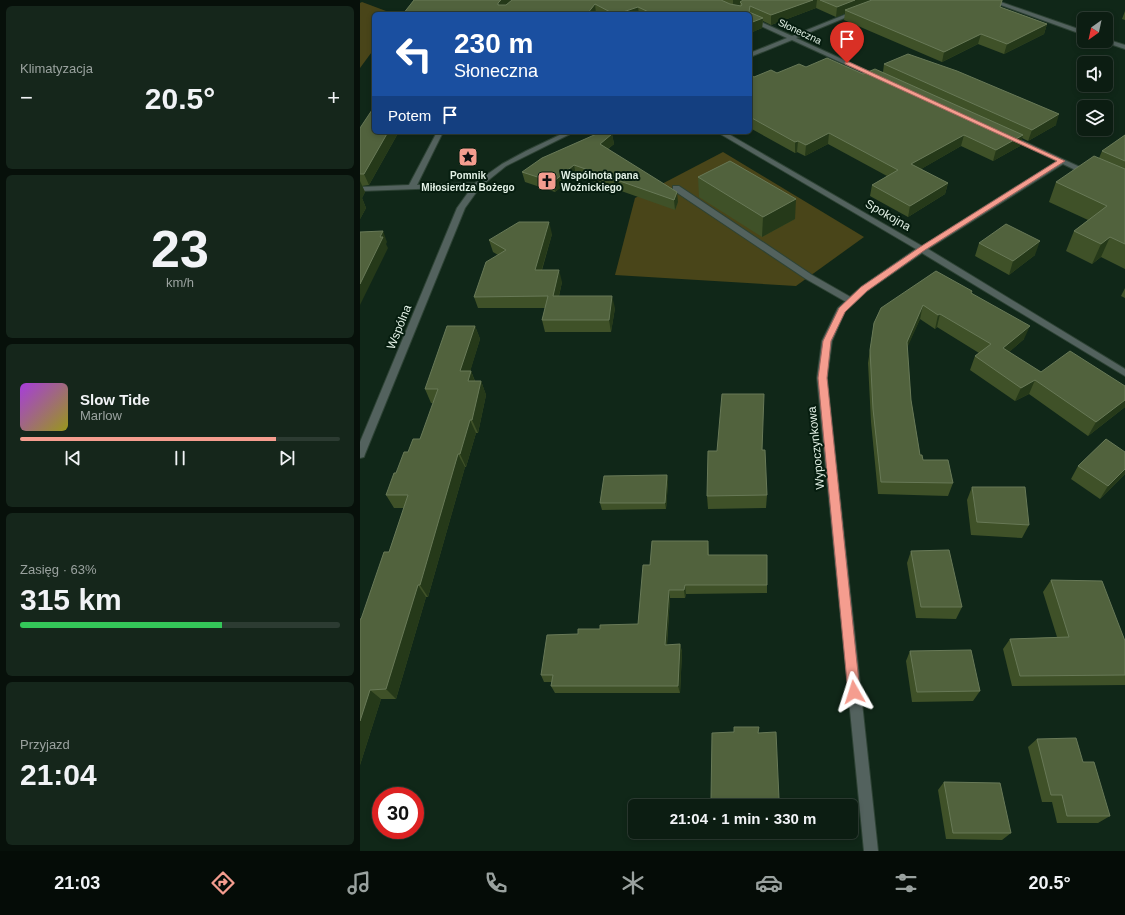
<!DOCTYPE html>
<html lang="pl">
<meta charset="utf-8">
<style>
:root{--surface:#0c1d12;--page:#15261b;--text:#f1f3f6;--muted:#9aa29f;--line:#2c3b32;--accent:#f59d8f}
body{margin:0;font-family:Helvetica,sans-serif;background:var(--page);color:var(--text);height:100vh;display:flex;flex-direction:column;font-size:15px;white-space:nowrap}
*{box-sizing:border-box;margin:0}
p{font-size:13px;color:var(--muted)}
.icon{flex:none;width:22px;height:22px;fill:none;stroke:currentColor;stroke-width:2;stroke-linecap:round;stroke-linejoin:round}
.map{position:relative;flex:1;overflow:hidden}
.drawer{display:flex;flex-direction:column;gap:6px;padding:6px;background:#07100a;width:360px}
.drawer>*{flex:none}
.hud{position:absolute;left:12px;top:12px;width:380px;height:122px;border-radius:6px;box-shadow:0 2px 6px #0003,0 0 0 1px var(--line);background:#1a4fa0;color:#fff;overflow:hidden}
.needle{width:26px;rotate:213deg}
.tools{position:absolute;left:717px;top:12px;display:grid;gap:8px}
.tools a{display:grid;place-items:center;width:36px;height:36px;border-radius:6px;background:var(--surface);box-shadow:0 2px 6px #0003,0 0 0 1px var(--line);font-size:20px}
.speed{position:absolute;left:12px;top:787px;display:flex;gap:8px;font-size:20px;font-weight:700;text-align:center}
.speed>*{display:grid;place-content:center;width:52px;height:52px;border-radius:50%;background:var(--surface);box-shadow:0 2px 6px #0003,0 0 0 1px var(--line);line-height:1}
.speed .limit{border:6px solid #d22;background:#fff;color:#111}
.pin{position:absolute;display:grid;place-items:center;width:34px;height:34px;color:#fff;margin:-41px -17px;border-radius:50% 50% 50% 0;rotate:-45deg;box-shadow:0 0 4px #0007}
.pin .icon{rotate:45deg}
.me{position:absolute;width:44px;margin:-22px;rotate:354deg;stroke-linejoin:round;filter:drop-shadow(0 0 3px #0008)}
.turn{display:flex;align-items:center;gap:14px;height:84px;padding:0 16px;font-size:18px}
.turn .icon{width:52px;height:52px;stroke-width:2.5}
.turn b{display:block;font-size:28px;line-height:34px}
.then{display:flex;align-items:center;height:38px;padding:0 16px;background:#0003;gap:8px;font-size:15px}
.big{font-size:30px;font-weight:600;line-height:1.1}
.drawer .tile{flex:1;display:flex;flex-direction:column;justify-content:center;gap:6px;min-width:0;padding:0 14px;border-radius:6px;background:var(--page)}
.drawer .dial{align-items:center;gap:0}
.dial b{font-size:52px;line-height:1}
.song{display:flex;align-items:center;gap:12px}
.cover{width:48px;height:48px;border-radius:6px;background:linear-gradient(135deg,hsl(280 70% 55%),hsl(60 70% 35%))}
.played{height:4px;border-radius:2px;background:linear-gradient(90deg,var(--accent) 80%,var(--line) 80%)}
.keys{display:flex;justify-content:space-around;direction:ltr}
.heat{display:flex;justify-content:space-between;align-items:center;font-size:22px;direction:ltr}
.charge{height:6px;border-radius:3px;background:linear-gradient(90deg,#34c759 63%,var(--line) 0)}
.trip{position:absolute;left:268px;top:799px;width:230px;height:40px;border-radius:6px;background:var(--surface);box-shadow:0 2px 6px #0003,0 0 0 1px var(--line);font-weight:600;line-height:40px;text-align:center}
.menu{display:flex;height:64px;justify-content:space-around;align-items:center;background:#050c07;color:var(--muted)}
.menu .icon{width:28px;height:28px}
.menu .on{color:var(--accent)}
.menu b{font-size:18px;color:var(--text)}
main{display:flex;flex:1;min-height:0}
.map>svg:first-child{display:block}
.green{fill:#494519}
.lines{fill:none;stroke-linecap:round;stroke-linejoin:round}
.lane-casing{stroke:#2e4335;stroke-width:2}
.street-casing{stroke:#2e4335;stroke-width:2}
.lane{fill:#53625e;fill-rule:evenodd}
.street{fill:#53625e;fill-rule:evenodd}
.wall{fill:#3f5128}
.shaded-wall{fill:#253919}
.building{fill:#51623d;stroke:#687957}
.route{fill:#f59d8f;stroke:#9f665d}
.labels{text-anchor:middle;stroke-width:4;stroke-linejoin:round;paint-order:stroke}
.far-street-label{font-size:10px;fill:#e3f1e6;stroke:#061d0f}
.far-poi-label{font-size:10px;font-weight:bold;fill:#e3f1e6;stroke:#061d0f}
.street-label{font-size:12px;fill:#e3f1e6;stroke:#061d0f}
</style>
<main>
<section class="drawer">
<div class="tile"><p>Klimatyzacja</p>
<div class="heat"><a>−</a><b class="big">20.5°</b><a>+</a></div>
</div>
<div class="tile dial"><b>23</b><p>km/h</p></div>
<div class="tile">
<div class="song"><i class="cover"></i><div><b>Slow Tide</b><p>Marlow</p></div></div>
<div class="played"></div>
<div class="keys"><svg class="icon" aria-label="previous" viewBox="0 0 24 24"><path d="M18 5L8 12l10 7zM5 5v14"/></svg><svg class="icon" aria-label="pause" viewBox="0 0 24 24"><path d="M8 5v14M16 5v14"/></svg><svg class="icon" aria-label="next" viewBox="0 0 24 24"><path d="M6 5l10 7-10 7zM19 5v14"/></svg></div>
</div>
<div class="tile"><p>Zasięg · 63%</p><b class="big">315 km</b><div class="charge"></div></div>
<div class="tile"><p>Przyjazd</p><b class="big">21:04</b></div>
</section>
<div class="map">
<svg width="765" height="851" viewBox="0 0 765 851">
<rect width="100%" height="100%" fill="#102718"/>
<!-- green -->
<g class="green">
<path d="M2 2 26 11 25 14H14V49L0 68V3Z"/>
<path d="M363 152 504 237 436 286 255 275 275 198Z"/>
</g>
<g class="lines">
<!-- lane casing -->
<g class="lane-casing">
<path id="lane" d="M313 186H319L452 275 494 299 495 301 494 303H488L446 279 313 190Z"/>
</g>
<!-- street casing -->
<g class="street-casing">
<g id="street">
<path d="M627 0H635L724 31V35Z"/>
<path d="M494 11 499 12 436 38 521 77V79H517L432 40 390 57V53L427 38 390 21V17L432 36Z"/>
<path d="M746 39 765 45V49L744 42 743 41H746Z"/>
<path d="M77 132H83L57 185 115 183 142 164 166 151 206 132H214L146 166 120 187 105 208 5 454 4 457 0 458V442L97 208 112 187 0 191V187L49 185Z"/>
<path d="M357 132H365L562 246 697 161 646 137V135H650L733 173 732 175H726L703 164 568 249 765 369V376L562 253 507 291 485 311 472 341 467 378 518 851H504L457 378 462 341 478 308 501 287 556 249Z"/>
</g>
</g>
<!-- lane -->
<use href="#lane" class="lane"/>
<!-- street -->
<use href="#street" class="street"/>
</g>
<!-- wall -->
<g class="wall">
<path d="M54 0H643L642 1 640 7 687 24 684 34 644 54 618 44 582 62 484 20 485 13 476 17 456 8 411 25 403 21 402 28 390 33V14H43Z"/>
<path d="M765 11V20L762 19Z"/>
<path d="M524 64 696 125 668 141 662 138 660 146 633 161 601 146 561 169 588 183 585 194 548 217 510 196 512 185 527 176 468 144 445 156 437 152 435 153 390 128V76L394 77 446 67 503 74 523 72Z"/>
<path d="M0 128 14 132H52L50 135H37L9 185 2 186 5 192 2 198 6 208 0 219Z"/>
<path d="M252 134 254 144 248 149 318 202 315 210 216 175 195 192 165 182 162 172Z"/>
<path d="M765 135V269L741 257 732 264 706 251 714 231 728 220 689 202 696 182 739 158 742 151Z"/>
<path d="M338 177 435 219 402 237 339 197Z"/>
<path d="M192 234 182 270 202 282 199 296 255 308 251 332H185L182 320 185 308H118L114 297 138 255 133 252 129 240Z"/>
<path d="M619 243 675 255 649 275 615 256Z"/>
<path d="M765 288V298L761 296Z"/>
<path d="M612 293 664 339 649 352 681 372 765 386V407L728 436 669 394 655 401 610 370 615 356 619 353 577 327 575 329 560 319 547 347 551 400 560 455 563 460 593 483 588 496 518 494 511 422 508 363 514 323 521 308Z"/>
<path d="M115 326 120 339 110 371H111L115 381H121L126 395 118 433H116L106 467H105L68 597H66L36 699H21L0 765 1 619 29 552 44 508H34L26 495 36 473 48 452 60 439 74 403H71L65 389Z"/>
<path d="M402 450 407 495 406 508 348 509 347 496Z"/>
<path d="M765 452V474L740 499 711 479 718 466Z"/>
<path d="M307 475 308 482 306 509 242 510 240 503Z"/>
<path d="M612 487 669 525 662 538 611 535 607 500Z"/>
<path d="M348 541 349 555 407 585V593L326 594 325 598H310L307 645 320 644 322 652 320 693H195L191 686 192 682H184L181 675 218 634 240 629 278 624 290 565Z"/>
<path d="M551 551 602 607 596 619 556 618 547 563Z"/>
<path d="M691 580 765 641V685L652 686 643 649 650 639 697 637 683 592Z"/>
<path d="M550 651 620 691 613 701 552 702 546 661Z"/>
<path d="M374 727 398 733 419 799 418 806H352L351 800 374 732Z"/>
<path d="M677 739 723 762 750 816 738 823H697L692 802H682L668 747Z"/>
<path d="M584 782 651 833 642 840 586 839 578 790Z"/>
</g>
<!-- shaded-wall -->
<g class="shaded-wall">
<path d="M141 0H155L140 13 138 3Z"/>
<path d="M373 0H385L380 2V5L373 8Z"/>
<path d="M453 0H457L456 8 411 25V15Z"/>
<path d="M495 0H519L485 10V13L476 17 477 7Z"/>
<path d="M235 4 236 14H227Z"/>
<path d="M278 7 279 14H257Z"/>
<path d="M403 18 402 28 390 33V23Z"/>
<path d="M687 24 684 34 644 54 647 44Z"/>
<path d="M621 34 618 44 582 62 584 52Z"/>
<path d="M699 114 696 125 668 141 672 130Z"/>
<path d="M28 132H35L37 135 9 185 4 174Z"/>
<path d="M49 132H52L50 135Z"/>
<path d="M469 133 468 144 445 156 446 145Z"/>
<path d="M252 134 254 144 241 154 240 144Z"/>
<path d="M604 135 601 146 549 176 551 164Z"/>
<path d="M663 135 660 146 633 161 636 150Z"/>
<path d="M438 141 437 152 435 153V142Z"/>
<path d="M214 165 216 175 195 192 193 182Z"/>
<path d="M0 181 5 192 2 198 6 208 0 219Z"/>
<path d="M588 183 585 194 548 217 550 206Z"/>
<path d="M317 192 318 202 315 210 314 200Z"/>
<path d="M436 199 435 219 402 237 403 217Z"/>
<path d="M189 222 192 234 178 282 175 270Z"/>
<path d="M23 231 27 242 26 244 28 248 0 305V284Z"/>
<path d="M750 237 741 257 732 264 741 244Z"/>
<path d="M680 241 675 255 649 275 653 261Z"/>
<path d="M199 270 202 282 196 308 193 296Z"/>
<path d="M252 296 255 308 251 332 249 320Z"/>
<path d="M563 305 560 319 544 355 547 342Z"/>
<path d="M580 314 577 327 575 329 578 315Z"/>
<path d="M115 326 120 339 106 385 100 371Z"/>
<path d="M670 326 664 339 638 362 643 348Z"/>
<path d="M111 371 116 385 108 381Z"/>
<path d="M675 380 669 394 655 401 661 388Z"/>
<path d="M121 381 126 395 118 433 112 420Z"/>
<path d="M765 400V407L728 436 736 422Z"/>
<path d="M110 420 116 433 106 467 100 454Z"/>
<path d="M98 454 105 467 68 597 60 585Z"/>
<path d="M765 469V474L740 499 748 486Z"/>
<path d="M307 475 308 482 306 509 305 503Z"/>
<path d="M58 585 66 597 36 699 26 689Z"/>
<path d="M325 585 326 594 325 598 324 590Z"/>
<path d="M309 590 310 598 306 652 305 645Z"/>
<path d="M320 644 322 652 320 693 318 686Z"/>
<path d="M10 690 21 699 0 765V721Z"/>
</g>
<!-- building -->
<g class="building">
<path d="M54 0H141L138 3V5H146L152 0H361L370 4 381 6 382 4 380 2 383 0H453L411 15 390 6 389 12 403 18 390 23V14H293L278 7 257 14H254L235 4 227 14H43Z"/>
<path d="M460 0H495L477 7Z"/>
<path d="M512 0H642L640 7 687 24 647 44 621 34 584 52 485 10Z"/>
<path d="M548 54 597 71 699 114 672 130 524 64Z"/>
<path d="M467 58 503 74 515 69 663 135 636 150 604 135 551 164 588 183 550 206 512 185 538 170 469 133 446 145 438 141 435 142 390 117V76H392L394 77 411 70 417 73 439 64 446 67Z"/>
<path d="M14 107V132H28L4 174H0V128Z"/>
<path d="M241 132H251L252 134 240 144 317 192 314 200 214 165 193 182 162 172 182 158Z"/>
<path d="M765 135V161L742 151Z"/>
<path d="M734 156 765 169V244L750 237 741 244 714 231 747 206 696 182Z"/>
<path d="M370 161 436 199 403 217 338 177Z"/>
<path d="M159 222H189L175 270H199L193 296H252L249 320H182L188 296 114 297 126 262 146 250 129 240Z"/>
<path d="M646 224 680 241 653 261 619 243Z"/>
<path d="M23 231 20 237H23L0 284V232Z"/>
<path d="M576 271 612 291 611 293 670 326 643 348 681 372 710 351 765 386V400L736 422 675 380 661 388 615 356 631 344 580 314 578 315 563 305 547 342 551 400 560 455H562L563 460H588L593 483 521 482 513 409 510 350 514 323 521 308Z"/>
<path d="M87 326H115L100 371H111L108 381H121L112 420H110L100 454H98L60 585H58L26 689 10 690 0 721V619H1L24 552H29L48 495H26L34 473H36L44 452H48L53 439H60L78 389H65Z"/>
<path d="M362 394H404L402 450H405L407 495 347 496 348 451H357Z"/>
<path d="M746 439 765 452V469L748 486 718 466Z"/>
<path d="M307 475 305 503H240L244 476Z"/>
<path d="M612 487H665L669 525 617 522Z"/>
<path d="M292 541H348V555H407V585H325L324 590H309L305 645 320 644 318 686H191L193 675H181L187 635 218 634V629H240V625L278 624 283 565H290Z"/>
<path d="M589 550 602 607H561L551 551Z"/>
<path d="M691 580 742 581 765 641V675L660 676 650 639 709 637Z"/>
<path d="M611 650 620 691 557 692 550 651Z"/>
<path d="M374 727H399L398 733 416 732 419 799 351 800 352 733 374 732Z"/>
<path d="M716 738 723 762H734L750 816H707L702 795H691L677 739Z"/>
<path d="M584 782 640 783 651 833H593Z"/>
</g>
<!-- route -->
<path class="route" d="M485 62H489L705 161 565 250 507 291 485 312 471 341 467 378 500 692 498 696 494 697 490 696 488 692 458 378 463 341 479 308 501 287 560 247 697 161 485 64Z"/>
<!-- icons -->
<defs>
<g id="sight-square" transform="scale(1)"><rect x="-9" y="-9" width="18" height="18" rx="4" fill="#f59d8f" stroke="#061d0f"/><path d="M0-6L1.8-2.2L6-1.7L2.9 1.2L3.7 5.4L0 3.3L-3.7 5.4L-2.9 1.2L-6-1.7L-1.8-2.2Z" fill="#111"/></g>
<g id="church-square" transform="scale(1)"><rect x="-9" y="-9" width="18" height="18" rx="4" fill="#f59d8f" stroke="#061d0f"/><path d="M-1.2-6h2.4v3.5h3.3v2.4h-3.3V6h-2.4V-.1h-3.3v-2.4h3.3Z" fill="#111"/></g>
</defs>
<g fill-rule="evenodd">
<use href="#sight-square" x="108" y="157"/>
<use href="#church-square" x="187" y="181"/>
</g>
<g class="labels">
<!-- far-street labels -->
<g class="far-street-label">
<text transform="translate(440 31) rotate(25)" y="4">Słoneczna</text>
</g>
<!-- far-poi labels -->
<g class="far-poi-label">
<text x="108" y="179">Pomnik<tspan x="108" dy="12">Miłosierdza Bożego</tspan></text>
<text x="201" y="179" text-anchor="start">Wspólnota pana<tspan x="201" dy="12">Woźnickiego</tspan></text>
</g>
<!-- street labels -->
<g class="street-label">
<text transform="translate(528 215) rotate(30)" y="4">Spokojna</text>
<text transform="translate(39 327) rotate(-68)" y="4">Wspólna</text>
<text transform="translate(456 448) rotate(-96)" y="4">Wypoczynkowa</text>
</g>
</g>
</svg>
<div class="tools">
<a><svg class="needle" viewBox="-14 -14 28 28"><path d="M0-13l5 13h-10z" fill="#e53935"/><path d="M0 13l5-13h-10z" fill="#9aa29f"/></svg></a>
<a><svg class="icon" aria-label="sound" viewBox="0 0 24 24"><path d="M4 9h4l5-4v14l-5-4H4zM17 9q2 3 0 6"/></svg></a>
<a><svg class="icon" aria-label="layers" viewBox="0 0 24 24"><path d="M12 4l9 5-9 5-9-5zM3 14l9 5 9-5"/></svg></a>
</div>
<div class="speed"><div class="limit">30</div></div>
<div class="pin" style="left:487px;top:63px;background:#d93025"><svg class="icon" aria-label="arrive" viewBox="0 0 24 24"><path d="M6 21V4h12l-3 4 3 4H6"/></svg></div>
<svg class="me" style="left:494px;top:692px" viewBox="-20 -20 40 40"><path d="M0-17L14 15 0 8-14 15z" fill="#f59d8f" stroke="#fff" stroke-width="4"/></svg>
<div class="trip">21:04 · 1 min · 330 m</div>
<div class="hud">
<div class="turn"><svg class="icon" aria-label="left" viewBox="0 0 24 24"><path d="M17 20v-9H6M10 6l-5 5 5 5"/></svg><div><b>230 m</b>Słoneczna</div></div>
<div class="then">Potem<svg class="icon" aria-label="arrive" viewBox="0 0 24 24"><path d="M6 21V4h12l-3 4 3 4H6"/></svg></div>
</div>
</div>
</main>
<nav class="menu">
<b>21:03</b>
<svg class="icon on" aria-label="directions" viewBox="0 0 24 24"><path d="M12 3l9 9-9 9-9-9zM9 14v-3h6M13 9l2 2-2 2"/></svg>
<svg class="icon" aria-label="music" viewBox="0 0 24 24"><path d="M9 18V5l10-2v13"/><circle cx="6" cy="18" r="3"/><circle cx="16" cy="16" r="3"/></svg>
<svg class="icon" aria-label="phone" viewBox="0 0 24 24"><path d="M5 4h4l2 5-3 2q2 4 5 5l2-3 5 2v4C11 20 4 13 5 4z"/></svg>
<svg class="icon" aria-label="climate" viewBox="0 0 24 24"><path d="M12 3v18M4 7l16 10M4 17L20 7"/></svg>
<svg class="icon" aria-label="car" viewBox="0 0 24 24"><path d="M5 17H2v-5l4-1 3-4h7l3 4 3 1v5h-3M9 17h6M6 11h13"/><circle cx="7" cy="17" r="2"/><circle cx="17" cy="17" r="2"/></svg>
<svg class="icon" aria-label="filters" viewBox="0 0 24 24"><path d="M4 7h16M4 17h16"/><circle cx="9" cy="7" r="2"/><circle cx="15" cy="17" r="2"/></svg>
<b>20.5°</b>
</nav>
